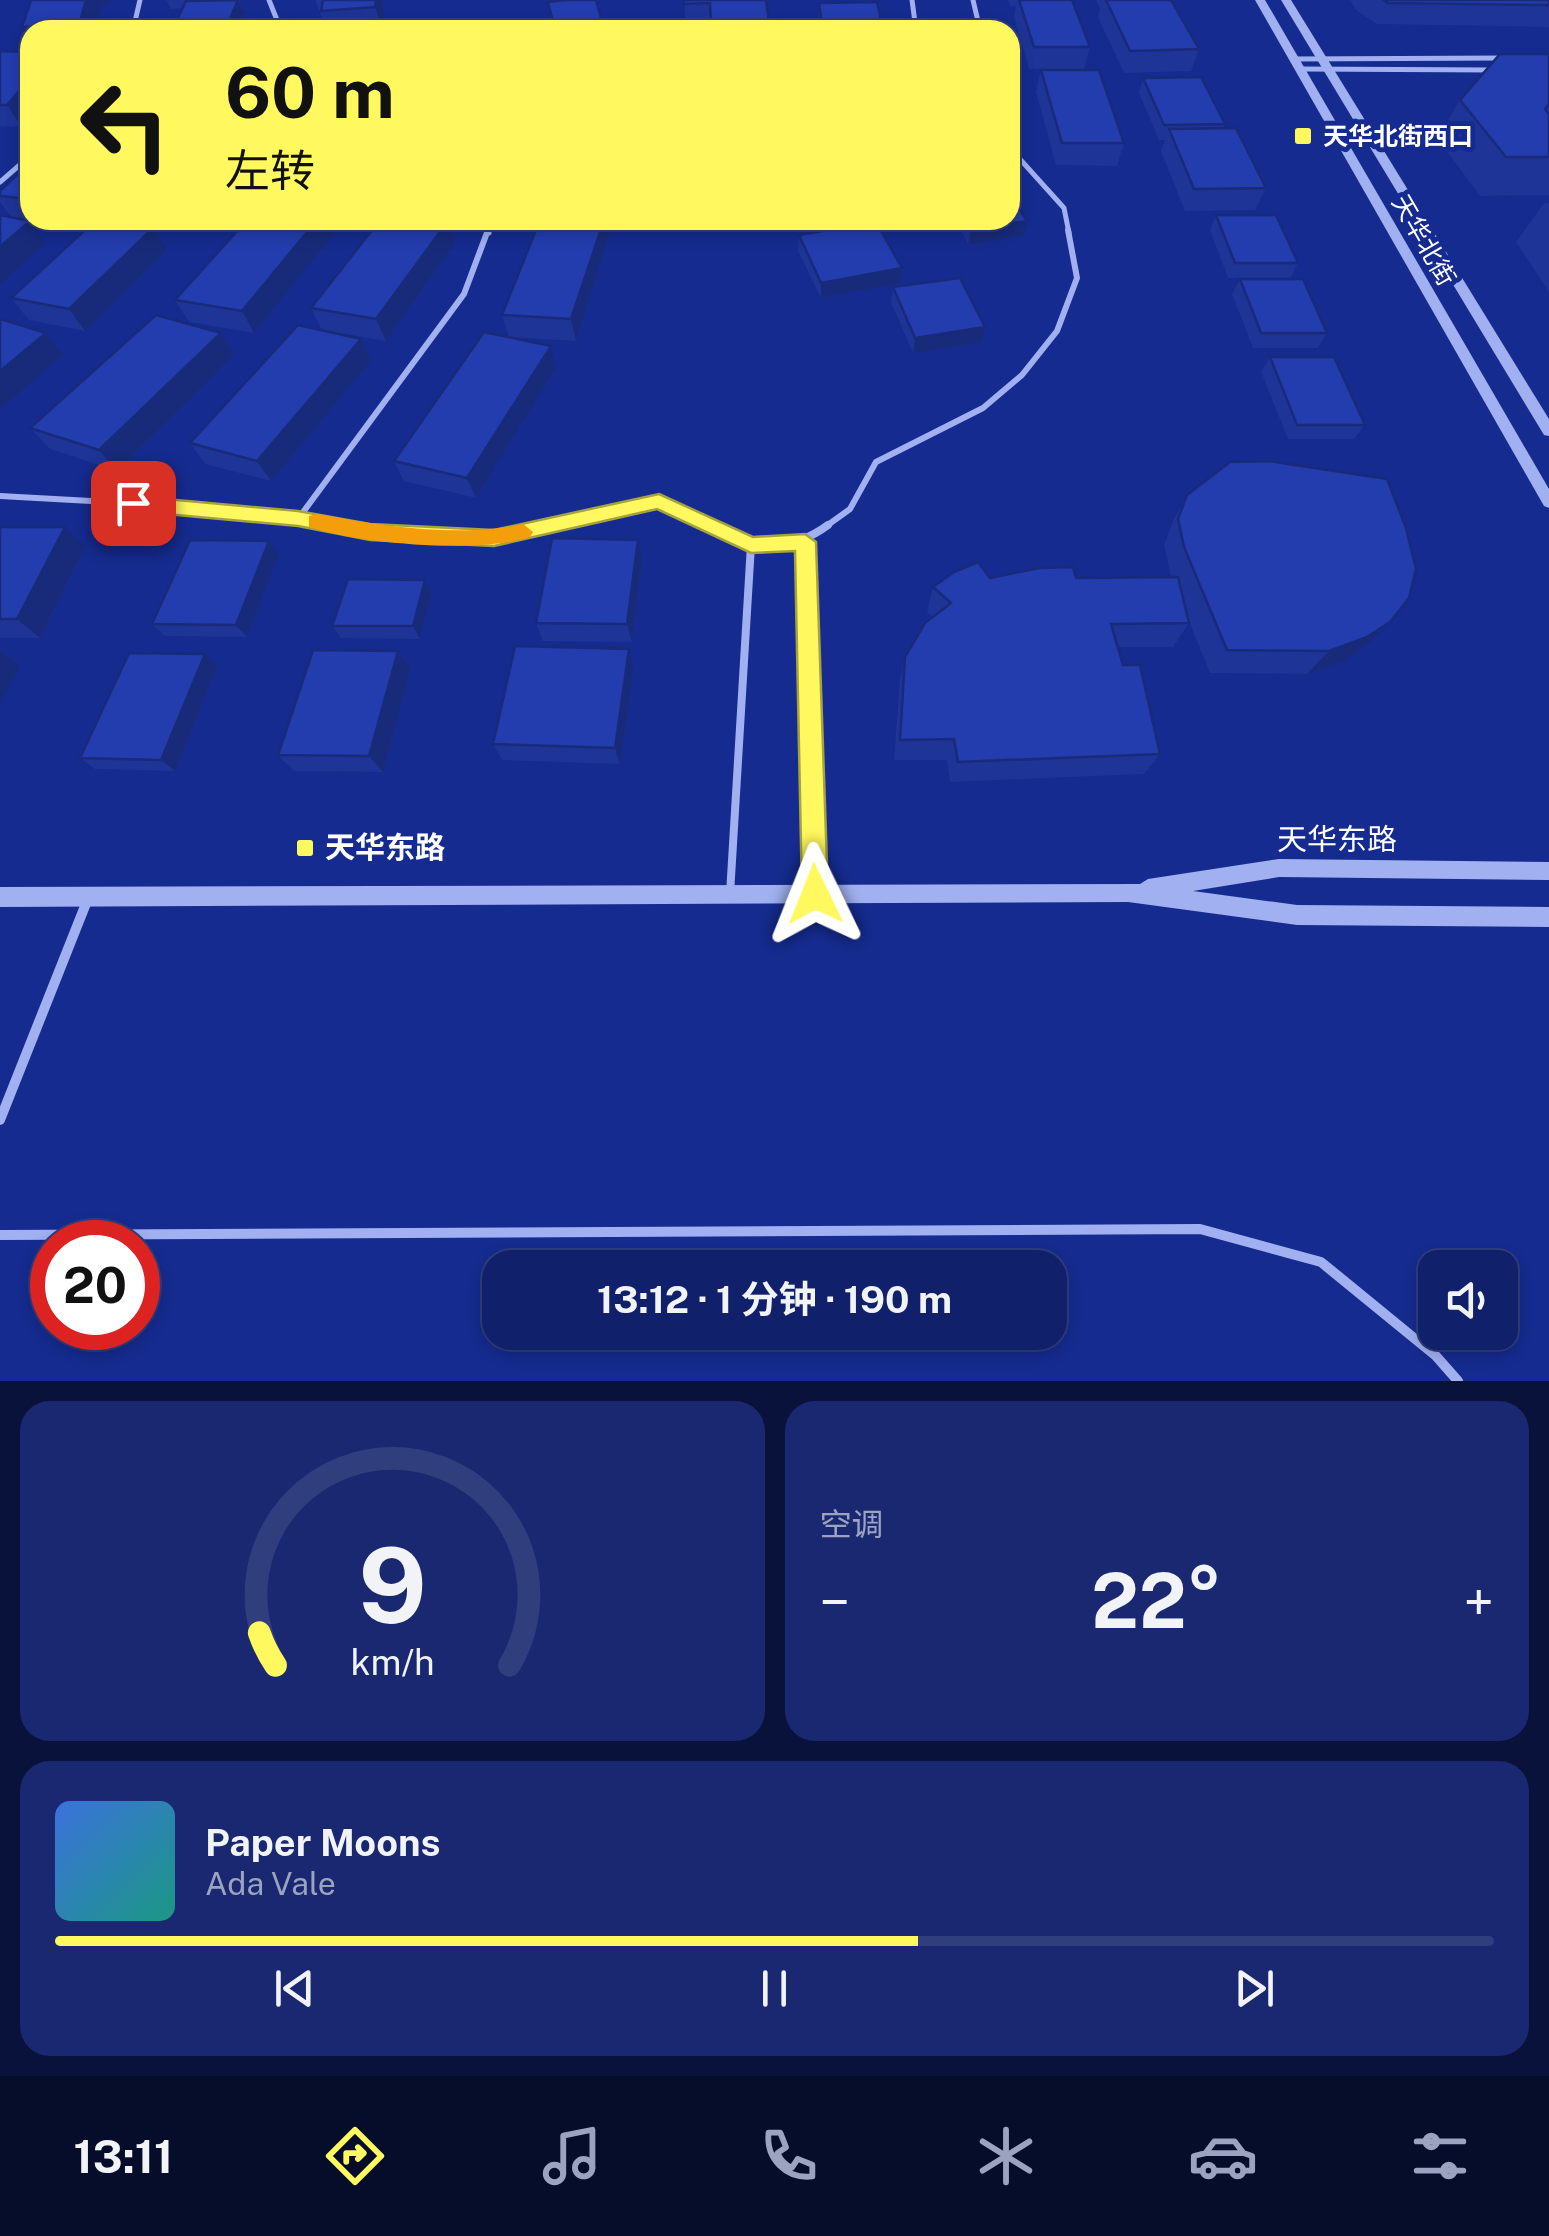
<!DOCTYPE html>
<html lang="zh">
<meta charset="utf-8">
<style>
:root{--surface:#10206b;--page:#192871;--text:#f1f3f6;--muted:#9ca3c1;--line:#303e7e;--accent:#fff95f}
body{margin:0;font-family:"Public Sans","Noto Sans SC",sans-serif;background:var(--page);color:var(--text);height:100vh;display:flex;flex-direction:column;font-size:38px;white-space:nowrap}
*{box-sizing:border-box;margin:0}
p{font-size:32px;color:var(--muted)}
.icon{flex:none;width:55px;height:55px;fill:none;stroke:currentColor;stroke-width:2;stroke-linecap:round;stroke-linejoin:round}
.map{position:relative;height:1381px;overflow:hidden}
.details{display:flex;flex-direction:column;gap:20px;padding:20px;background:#09123b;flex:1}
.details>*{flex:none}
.hud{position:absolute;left:20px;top:20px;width:1000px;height:210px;border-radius:30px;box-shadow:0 5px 15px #0003,0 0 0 2px var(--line);background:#fff95f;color:#111;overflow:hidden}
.fabs{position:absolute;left:1418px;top:1250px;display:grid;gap:20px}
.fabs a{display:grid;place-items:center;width:100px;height:100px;border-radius:20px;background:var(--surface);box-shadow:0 5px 15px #0003,0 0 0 2px var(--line);font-size:50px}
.speed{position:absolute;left:30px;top:1220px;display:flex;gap:20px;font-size:50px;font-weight:700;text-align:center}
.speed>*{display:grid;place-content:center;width:130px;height:130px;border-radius:50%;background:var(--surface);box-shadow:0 5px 15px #0003,0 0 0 2px var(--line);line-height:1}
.speed .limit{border:15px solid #d22;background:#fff;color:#111}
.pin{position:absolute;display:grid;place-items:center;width:85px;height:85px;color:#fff;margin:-42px;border-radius:20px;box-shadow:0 5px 15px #0006}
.me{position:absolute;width:110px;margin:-55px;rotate:358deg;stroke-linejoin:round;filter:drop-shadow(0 0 8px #0008)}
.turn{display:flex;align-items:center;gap:35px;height:210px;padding:0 40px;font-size:45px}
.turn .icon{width:130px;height:130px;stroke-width:2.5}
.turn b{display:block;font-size:70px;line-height:85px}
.big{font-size:75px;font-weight:700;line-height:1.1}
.details .card{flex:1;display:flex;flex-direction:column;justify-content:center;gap:15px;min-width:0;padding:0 35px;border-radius:30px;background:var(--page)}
.details .dial{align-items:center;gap:0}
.dial svg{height:260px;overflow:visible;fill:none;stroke:var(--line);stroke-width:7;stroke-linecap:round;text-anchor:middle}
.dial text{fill:var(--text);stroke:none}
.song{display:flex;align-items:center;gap:30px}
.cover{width:120px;height:120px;border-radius:15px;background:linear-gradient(135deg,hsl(220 70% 55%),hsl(170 70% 35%))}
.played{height:10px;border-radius:5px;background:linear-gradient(90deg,var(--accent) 60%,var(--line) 60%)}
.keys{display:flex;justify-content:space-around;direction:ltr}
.heat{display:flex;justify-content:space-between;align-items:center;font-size:55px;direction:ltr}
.details .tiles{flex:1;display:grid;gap:20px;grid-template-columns:1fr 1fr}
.card:last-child{grid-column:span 2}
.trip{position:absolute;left:482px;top:1250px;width:585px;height:100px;border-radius:30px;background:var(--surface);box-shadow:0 5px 15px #0003,0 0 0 2px var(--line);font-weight:700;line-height:100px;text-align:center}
.tab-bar{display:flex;height:160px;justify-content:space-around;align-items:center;background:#060d2b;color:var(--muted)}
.tab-bar .icon{width:70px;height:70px}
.tab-bar .current{color:var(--accent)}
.tab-bar b{font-size:45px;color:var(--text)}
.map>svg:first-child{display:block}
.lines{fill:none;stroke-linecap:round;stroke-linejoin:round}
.service-far3{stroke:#a0b0f0;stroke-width:5}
.service-far2{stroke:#a0b0f0;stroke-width:6}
.service-far1{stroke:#a0b0f0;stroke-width:8}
.service{stroke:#a0b0f0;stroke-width:10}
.tertiary{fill:#a0b0f0;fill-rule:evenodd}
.wall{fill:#1e3496}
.shaded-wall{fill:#182b7a}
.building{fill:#233dae;stroke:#182b7a;stroke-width:2.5}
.route{fill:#fff95f;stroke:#a6a23e;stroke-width:2.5}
.slow{fill:#f59e0b}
.poi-dot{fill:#fff95f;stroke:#152b8f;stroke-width:4}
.labels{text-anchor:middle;stroke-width:10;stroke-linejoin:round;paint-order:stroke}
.far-poi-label{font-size:25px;font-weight:bold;fill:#fff;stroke:#152b8f;text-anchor:start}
.far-street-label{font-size:25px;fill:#fff;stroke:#152b8f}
.street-label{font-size:30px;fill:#fff;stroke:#152b8f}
.poi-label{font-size:30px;font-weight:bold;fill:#fff;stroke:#152b8f;text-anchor:start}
</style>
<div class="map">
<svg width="1549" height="1381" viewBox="0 0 1549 1381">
<rect width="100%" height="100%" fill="#152b8f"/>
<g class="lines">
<!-- service-far3 -->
<g class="service-far3">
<path d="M269 0 281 30"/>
<path d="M912 0 916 30"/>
<path d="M973 0 980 30"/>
<path d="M133 30 140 0"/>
<path d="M1294 59 1505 58"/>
<path d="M1300 69 1495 70"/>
<path d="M1010 148 1064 208 1069 233"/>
<path d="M0 182 30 156"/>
<path d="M483 220 489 233"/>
</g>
<!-- service-far2 -->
<g class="service-far2">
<path d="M0 496 200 507 339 527"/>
<path d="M298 519 464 294 488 230"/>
<path d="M541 527 659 501 714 527"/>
<path d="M825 527 850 509 876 462 983 408 1022 375 1057 331 1077 278 1068 230"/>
</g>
<!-- service-far1 -->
<g class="service-far1">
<path d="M322 525 370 532 494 538 552 525"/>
<path d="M709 525C753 546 786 556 828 525"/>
<path d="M805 542 815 894"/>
<path d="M730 894 751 545"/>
</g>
<!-- service -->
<g class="service">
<path d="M0 1120 87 901"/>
<path d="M0 1235 1200 1229 1321 1262 1436 1356 1458 1381"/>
</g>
<!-- tertiary -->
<g class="tertiary">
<path d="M1255 0H1265L1549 489V508L1544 506Z"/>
<path d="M1281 0H1291L1549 419V436L1544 435Z"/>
<path d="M1279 859 1549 862V880L1279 877 1193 891 1297 905 1549 907V927L1297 925 1128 902 0 907V887L1140 884 1148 879Z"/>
</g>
</g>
<!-- wall -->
<g class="wall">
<path d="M166 0H239L245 13 238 30H172L183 8 171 9Z"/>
<path d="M315 0H381L384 9 382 28 327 30Z"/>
<path d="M684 0H766L769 30H711V24L686 25Z"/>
<path d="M1008 0H1072L1090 47 1084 69H1029L1014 17 1016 6H1010Z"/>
<path d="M1096 0H1171L1199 49 1191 71 1124 73 1098 17 1100 9Z"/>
<path d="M1350 0H1549V27L1377 24 1356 10Z"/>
<path d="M819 3 883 30H819Z"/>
<path d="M0 51 30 52V117L22 127 0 126Z"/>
<path d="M1549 54V195L1480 196 1437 138 1460 100Z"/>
<path d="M1041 70 1124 143 1117 166 1056 165 1036 92Z"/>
<path d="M1143 78 1225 124 1224 128 1266 188 1255 210 1185 211 1161 151 1165 140H1159L1139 93Z"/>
<path d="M30 162V220L18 219 46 243 0 285V215L11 217 0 202V191Z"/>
<path d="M1544 203H1549V292L1516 242Z"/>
<path d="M1216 215 1298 263 1290 279 1228 278 1210 230Z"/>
<path d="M31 220H71L68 224Z"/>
<path d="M128 220H194L188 228 129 222Z"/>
<path d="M955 220H1010L1027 221 1023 236 968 244Z"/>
<path d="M448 221 455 243 386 341 322 330 311 308Z"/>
<path d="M154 227 167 250 85 331 29 320 11 298Z"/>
<path d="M334 234 254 333 189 322 175 300Z"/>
<path d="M799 235 902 268 900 283 821 298 798 251Z"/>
<path d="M609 236 576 341 509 337 502 315Z"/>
<path d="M1240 279 1327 333 1318 348H1253L1232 294Z"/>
<path d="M893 287 985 327 982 342 913 353 891 302Z"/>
<path d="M221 333 234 355 117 471 50 449 30 428Z"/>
<path d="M361 339 371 361 271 481 205 464 190 443Z"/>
<path d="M1270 357 1365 425 1354 439H1288L1261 372Z"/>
<path d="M556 368 476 498 404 481 394 461Z"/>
<path d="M1187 495 1367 645 1345 661 1307 674 1210 673 1188 619 1189 623 1173 647H1118L1123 665 1160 754 1144 774 950 782 947 760H894L900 679 905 657 933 617 927 612 933 587 990 578 1171 577 1164 545 1173 521Z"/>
<path d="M0 527 85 547 40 638H0Z"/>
<path d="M638 540 642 559 632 642 543 641 536 623Z"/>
<path d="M269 541 279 554 247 637 165 636 152 624Z"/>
<path d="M425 580 432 593 420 639 341 638 332 626Z"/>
<path d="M629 649 634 667 620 764 502 760 493 744Z"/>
<path d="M205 654 217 666 175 771 95 769 80 758Z"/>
<path d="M410 669 383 772 294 771 278 755Z"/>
</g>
<!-- shaded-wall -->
<g class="shaded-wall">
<path d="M86 0H111L110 4 102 5 95 30H30V41L22 27Z"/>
<path d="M238 0 245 13 238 30H225Z"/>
<path d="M376 0H381L384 9 382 28 375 7Z"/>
<path d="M603 25 604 30H555Z"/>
<path d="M30 78V117L22 127 7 105Z"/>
<path d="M183 220H194L188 228Z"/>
<path d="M317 220H328L334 234 254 333 242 311Z"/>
<path d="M604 220H607L609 236 576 341 571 319Z"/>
<path d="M778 220H845L778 231Z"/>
<path d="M30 221 46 243 0 285V247Z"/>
<path d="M448 221 455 243 386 341 376 319Z"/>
<path d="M1027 221 1023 236 968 244 971 229Z"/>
<path d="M154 227 167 250 85 331 69 309Z"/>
<path d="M902 268 900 283 821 298V283Z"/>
<path d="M985 327 982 342 913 353 915 338Z"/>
<path d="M46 333 63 355 0 409V371Z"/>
<path d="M221 333 234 355 117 471 99 450Z"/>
<path d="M361 339 371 361 271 481 257 461Z"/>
<path d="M551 346 556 368 476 498 467 478Z"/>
<path d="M65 527 85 547 40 638 17 619Z"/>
<path d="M638 540 642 559 632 642 627 624Z"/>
<path d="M269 541 279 554 247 637 236 625Z"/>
<path d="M425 580 432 593 420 639 413 626Z"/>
<path d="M1390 622 1367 645 1345 661 1307 674 1329 651Z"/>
<path d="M629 649 634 667 620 764 615 748Z"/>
<path d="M0 651 20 666 0 705Z"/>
<path d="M398 651 410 669 383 772 369 756Z"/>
<path d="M205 654 217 666 175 771 161 760Z"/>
</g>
<!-- building -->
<g class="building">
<path d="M31 0H86L80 21 22 27Z"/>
<path d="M238 0 225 30H172L186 1Z"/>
<path d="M323 0H376L375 7 321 11Z"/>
<path d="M565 0H596L603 25 555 30 548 2Z"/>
<path d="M684 0H766L769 22 711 24 710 3 684 4Z"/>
<path d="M1019 0H1072L1090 47H1034Z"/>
<path d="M1106 0H1171L1199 49 1130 51Z"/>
<path d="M1384 0H1549V5L1388 3Z"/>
<path d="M877 2 883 30H823L819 3Z"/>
<path d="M0 51 30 52V78L7 105H0Z"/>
<path d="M1500 54H1549V104L1545 109 1549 114V157H1506L1460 100Z"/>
<path d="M1041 70H1099L1124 143H1062Z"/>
<path d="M1201 77 1225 124 1164 125 1143 78Z"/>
<path d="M1236 128 1266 188 1194 189 1169 129Z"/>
<path d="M30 162V199L0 196V191Z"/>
<path d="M1010 194 1027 221 971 229 966 220H1010Z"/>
<path d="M0 215 30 221 0 247Z"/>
<path d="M1216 215H1276L1298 263H1235Z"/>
<path d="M96 220H113L154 227 69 309 11 298Z"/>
<path d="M247 220H317L242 311 175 300Z"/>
<path d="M380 220 448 221 376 319 311 308Z"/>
<path d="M540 220H604L571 319 502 315Z"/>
<path d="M876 222 902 268 821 283 799 235Z"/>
<path d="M960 278 985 327 915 338 893 287Z"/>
<path d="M1240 279H1303L1327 333H1261Z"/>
<path d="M156 315 221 333 99 450 30 428Z"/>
<path d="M0 319 46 333 0 371Z"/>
<path d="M298 325 361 339 257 461 190 443Z"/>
<path d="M484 332 551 346 467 478 394 461Z"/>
<path d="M1270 357H1334L1365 425H1297Z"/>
<path d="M1269 461 1387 479 1406 528 1416 569 1409 598 1390 622 1367 637 1329 651 1227 650 1184 547 1178 519 1187 495 1230 462Z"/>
<path d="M0 527H65L17 619H0Z"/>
<path d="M552 538 638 540 627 624 536 623Z"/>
<path d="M190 540 269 541 236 625 152 624Z"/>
<path d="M978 562 990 578 1039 568 1073 567 1076 578 1178 577 1189 623 1111 624 1123 665H1140L1160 754 958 762 954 739 900 740 905 657 925 623 951 603 933 587 954 572Z"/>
<path d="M348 579 425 580 413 626H332Z"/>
<path d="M515 646 629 649 615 748 493 744Z"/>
<path d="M313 650 398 651 369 756 278 755Z"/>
<path d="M129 653 205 654 161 760 80 758Z"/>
</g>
<!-- route -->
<path class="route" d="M659 494 753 537 805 534 816 542 828 894 824 903 815 907 806 903 802 894 795 551 751 553 657 509 494 546 370 540 298 526 133 511 123 503 133 496 298 511 370 524 494 530Z"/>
<!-- slow -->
<path class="slow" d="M317 514C382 526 457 538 523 524L533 532 530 537C477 554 363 544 309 527V516Z"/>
<!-- markers -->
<g class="poi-dot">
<rect x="1293" y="126" width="20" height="20" rx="5"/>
<rect x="295" y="838" width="20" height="20" rx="5"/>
</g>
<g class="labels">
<!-- far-poi labels -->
<g class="far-poi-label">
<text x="1323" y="145">天华北街西口</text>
</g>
<!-- far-street labels -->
<g class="far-street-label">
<text transform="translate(1424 240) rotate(60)" y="9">天华北街</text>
</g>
<!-- street labels -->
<g class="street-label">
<text x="1337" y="850">天华东路</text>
</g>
<!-- poi labels -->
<g class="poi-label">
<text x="325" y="858">天华东路</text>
</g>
</g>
</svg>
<div class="fabs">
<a><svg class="icon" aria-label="sound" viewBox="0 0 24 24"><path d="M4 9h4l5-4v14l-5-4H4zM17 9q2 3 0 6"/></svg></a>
</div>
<div class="speed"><div class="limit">20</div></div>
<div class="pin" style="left:133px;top:503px;background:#d93025"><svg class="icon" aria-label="arrive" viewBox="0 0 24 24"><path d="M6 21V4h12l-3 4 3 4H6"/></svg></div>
<svg class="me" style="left:815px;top:894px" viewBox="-20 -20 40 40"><path d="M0-17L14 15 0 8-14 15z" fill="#fff95f" stroke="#fff" stroke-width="4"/></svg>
<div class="trip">13:12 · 1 分钟 · 190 m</div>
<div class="hud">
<div class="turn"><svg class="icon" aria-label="left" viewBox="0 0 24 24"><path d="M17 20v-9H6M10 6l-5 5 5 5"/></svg><div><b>60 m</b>左转</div></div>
</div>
</div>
<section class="details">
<div class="tiles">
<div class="card dial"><svg viewBox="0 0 100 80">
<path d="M14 69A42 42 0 1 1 86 69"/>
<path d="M14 69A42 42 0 0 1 9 59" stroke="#fff95f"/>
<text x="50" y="56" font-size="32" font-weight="700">9</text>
<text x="50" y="72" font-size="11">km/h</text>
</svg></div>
<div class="card"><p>空调</p>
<div class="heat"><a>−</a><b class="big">22°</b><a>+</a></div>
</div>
<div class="card">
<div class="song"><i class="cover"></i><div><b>Paper Moons</b><p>Ada Vale</p></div></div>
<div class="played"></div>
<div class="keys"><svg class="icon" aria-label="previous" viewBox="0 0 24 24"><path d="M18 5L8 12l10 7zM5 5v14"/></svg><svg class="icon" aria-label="pause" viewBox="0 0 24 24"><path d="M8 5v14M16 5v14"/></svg><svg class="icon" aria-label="next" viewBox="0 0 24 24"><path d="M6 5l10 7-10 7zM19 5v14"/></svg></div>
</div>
</div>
</section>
<nav class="tab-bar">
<b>13:11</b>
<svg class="icon current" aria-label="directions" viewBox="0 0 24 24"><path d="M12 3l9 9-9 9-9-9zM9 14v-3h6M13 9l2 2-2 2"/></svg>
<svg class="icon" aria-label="music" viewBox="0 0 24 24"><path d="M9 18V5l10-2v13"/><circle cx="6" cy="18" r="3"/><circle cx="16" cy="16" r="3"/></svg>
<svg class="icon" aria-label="phone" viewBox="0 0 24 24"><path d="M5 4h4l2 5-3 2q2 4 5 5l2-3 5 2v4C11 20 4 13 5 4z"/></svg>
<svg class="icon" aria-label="climate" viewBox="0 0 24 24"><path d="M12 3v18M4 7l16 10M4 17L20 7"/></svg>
<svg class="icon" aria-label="car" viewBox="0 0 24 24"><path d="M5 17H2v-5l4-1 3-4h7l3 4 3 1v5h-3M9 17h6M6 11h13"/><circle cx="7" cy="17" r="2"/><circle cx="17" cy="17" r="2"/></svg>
<svg class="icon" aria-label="filters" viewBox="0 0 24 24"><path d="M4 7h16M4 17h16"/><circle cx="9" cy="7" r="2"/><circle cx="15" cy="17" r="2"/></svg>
</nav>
